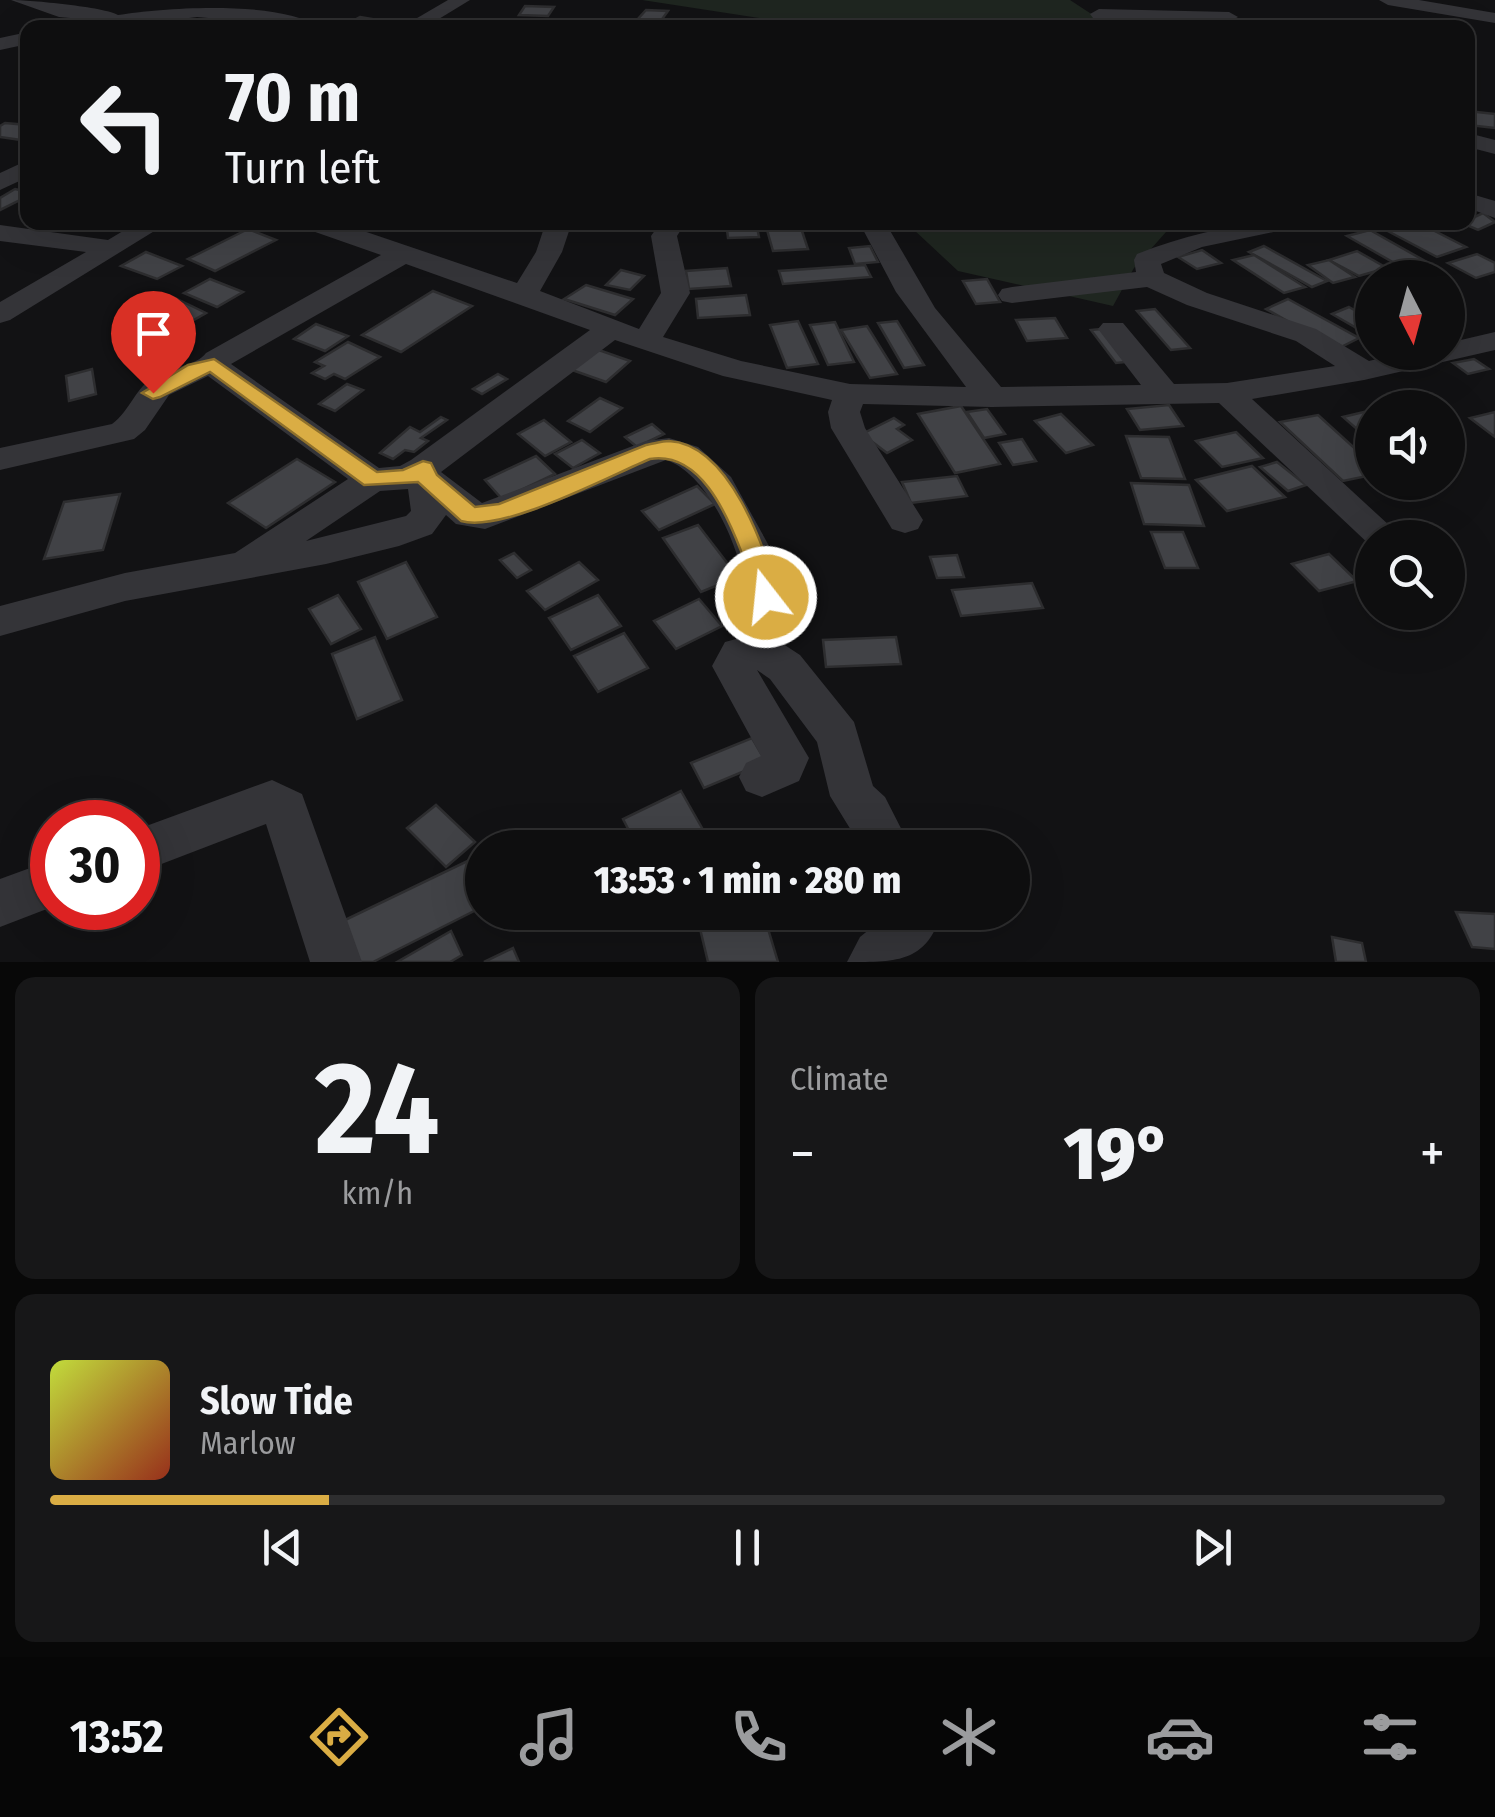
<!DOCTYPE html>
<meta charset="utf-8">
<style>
:root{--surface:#0e0e0f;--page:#171718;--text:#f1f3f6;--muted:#9b9c9e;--line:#2e2e2f;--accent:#daad44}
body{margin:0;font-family:"Fira Sans Condensed",sans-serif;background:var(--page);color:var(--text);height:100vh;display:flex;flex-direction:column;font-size:38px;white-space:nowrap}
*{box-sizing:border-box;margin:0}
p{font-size:32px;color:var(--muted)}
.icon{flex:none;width:55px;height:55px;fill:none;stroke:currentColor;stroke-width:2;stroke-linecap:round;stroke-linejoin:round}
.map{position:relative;height:962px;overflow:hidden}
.drawer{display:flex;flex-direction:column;gap:15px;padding:15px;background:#080808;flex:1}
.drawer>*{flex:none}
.banner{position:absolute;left:20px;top:20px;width:1455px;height:210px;border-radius:20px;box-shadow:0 10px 40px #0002,0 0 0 2px var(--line);background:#0e0e0f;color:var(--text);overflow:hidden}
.needle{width:65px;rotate:174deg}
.fabs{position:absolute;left:1355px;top:260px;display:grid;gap:20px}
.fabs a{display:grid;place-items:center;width:110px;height:110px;border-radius:50%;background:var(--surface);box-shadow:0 10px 40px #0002,0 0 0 2px var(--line);font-size:50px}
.speed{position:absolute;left:30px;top:800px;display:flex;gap:20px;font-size:50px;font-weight:700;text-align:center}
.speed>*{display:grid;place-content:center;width:130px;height:130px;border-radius:50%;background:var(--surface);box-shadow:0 10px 40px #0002,0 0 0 2px var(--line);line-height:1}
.speed .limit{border:15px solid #d22;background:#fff;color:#111}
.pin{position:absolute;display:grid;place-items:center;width:85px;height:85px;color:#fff;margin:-102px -42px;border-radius:50% 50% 50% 0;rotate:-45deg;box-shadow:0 0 10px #0007}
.pin .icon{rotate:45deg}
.me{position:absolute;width:110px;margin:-55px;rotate:344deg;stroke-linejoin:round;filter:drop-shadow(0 0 8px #0008)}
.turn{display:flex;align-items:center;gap:35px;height:210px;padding:0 40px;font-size:45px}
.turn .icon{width:130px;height:130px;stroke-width:2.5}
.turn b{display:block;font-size:70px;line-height:85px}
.big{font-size:75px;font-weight:800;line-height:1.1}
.drawer .tile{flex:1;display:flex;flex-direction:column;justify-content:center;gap:15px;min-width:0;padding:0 35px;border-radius:20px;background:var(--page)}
.drawer .dial{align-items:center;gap:0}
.dial b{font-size:130px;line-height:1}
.song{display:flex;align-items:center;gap:30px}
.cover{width:120px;height:120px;border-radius:15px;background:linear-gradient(135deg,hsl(70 70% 55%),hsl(10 70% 35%))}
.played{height:10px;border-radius:5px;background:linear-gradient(90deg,var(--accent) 20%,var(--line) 20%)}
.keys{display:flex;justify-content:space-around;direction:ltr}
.heat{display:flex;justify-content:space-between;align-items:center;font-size:55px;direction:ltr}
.drawer .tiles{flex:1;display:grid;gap:15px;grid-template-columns:1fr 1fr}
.tile:last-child{grid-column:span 2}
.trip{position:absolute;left:465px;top:830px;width:565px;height:100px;border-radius:50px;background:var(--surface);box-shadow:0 10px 40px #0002,0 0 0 2px var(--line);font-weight:800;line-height:100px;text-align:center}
.tab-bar{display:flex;height:160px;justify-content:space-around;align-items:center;background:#060606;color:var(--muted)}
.tab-bar .icon{width:70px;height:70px}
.tab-bar .current{color:var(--accent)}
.tab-bar b{font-size:45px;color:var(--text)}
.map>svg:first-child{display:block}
.green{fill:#1f2620}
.building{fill:#414246;stroke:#2d2d2f;stroke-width:2.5}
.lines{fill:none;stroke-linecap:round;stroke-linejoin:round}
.minor{fill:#343438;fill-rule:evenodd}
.route{fill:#daad44;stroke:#8e702c;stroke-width:2.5}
</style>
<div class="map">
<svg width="1495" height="962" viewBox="0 0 1495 962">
<rect width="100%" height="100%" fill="#121214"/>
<!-- green -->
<g class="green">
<path d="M642 0H1070L1096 17 1082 28H823Z"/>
<path d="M923 222 1174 223 1134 268 1113 306 958 271 913 229Z"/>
</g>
<!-- building -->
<g class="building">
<path d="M525 6 554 7 548 16 519 15Z"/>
<path d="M646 10 668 11 660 22 637 20Z"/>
<path d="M360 17 395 23 386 28 349 23Z"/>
<path d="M1468 111 1495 114V128L1468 125Z"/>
<path d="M5 123 28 125V141L0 137V126Z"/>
<path d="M15 189 28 192V196L0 210V198Z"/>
<path d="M1483 213 1495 222 1478 230 1462 223Z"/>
<path d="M726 222H756L759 237 728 238Z"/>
<path d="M1398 222H1417L1466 247 1437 257 1382 228Z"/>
<path d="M801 228 808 249 773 251 767 230Z"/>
<path d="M248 229 276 240 215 271 188 259Z"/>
<path d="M1370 230 1434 266 1410 272 1347 236Z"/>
<path d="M870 246 878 262 855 264 849 248Z"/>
<path d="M1264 246 1327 281 1312 287 1249 252Z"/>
<path d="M1202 250 1221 263 1197 269 1178 257Z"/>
<path d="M1357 251 1387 268 1359 276 1329 260Z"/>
<path d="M146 252 182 266 157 279 121 266Z"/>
<path d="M1477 254 1495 263V272L1476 278 1448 263Z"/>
<path d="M1254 255 1305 287 1284 293 1233 260Z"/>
<path d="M1329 260 1355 277 1333 283 1308 265Z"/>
<path d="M865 265 871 277 783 284 779 271Z"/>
<path d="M727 268 731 286 689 289 686 271Z"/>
<path d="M621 270 644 276 630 290 606 285Z"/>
<path d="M210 279 243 292 217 307 184 293Z"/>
<path d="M987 279 1000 302 976 304 963 281Z"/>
<path d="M586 285 633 299 615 315 564 299Z"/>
<path d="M433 291 472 306 401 352 362 335Z"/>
<path d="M746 295 750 315 698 318 696 299Z"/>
<path d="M173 297 206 313 185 325 151 308Z"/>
<path d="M1288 299 1359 338 1337 349 1266 309Z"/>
<path d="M1349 307 1372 320V331L1367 334 1332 314Z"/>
<path d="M1155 309 1190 348 1171 350 1137 311Z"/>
<path d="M1055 318 1067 338 1027 341 1016 320Z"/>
<path d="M798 321 818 364 787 368 770 325Z"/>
<path d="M897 321 924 365 904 368 878 323Z"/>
<path d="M835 322 854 362 828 365 810 325Z"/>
<path d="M316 324 348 336 325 351 294 339Z"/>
<path d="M867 326 897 374 870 378 841 330Z"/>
<path d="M1120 327 1146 360 1116 363 1091 330Z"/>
<path d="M348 342 380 357 345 379 334 374 325 379 312 373 324 366 315 362Z"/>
<path d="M596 349 630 361 606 382 572 370Z"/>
<path d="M1474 359 1489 369 1468 374 1453 363Z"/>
<path d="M92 369 96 394 69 401 66 376Z"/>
<path d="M498 374 507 379 482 394 473 389Z"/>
<path d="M347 384 363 390 335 411 319 404Z"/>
<path d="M600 398 622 408 590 432 568 421Z"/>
<path d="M1169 405 1183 426 1140 430 1127 409Z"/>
<path d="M961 406 1000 464 955 473 918 414Z"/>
<path d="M987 409 1005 434 984 438 967 412Z"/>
<path d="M1372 410V442L1343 417Z"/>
<path d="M1495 412V437L1470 418Z"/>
<path d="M1061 414 1093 445 1066 453 1035 421Z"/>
<path d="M1318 415 1372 464V475L1343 481 1280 422Z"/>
<path d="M441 417 447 420 421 438 428 441 414 452 405 450 393 459 380 453 410 427 420 432Z"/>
<path d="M894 418 904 425 897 429 912 440 887 453 862 434Z"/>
<path d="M544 420 571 442 545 456 518 434Z"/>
<path d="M652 424 664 434 637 447 625 437Z"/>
<path d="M1236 432 1263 458 1222 467 1196 441Z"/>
<path d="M1126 436 1169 437 1185 479 1141 478Z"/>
<path d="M1022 439 1036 461 1013 465 999 443Z"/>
<path d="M582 440 600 453 573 468 555 454Z"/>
<path d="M536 456 555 474 502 499 485 480Z"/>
<path d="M297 459 335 482 266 528 228 503Z"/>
<path d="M1277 462 1306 485 1288 491 1260 467Z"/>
<path d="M1252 466 1285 497 1227 511 1196 480Z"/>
<path d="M957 476 967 496 911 503 902 482Z"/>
<path d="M1131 483 1189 485 1204 526 1144 524Z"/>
<path d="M697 486 715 504 659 530 642 511Z"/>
<path d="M120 494 103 550 44 559 64 502Z"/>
<path d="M698 525 738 577 701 592 663 538Z"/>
<path d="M1151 532H1183L1198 568H1165Z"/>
<path d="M514 553 531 570 517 578 500 560Z"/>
<path d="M1329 554 1357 581 1319 591 1292 564Z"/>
<path d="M957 555 964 577 937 578 930 557Z"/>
<path d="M406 562 437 617 387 639 358 582Z"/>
<path d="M579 562 598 580 545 610 527 591Z"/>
<path d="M1032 583 1043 608 961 616 952 590Z"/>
<path d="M338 595 361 629 331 644 309 609Z"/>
<path d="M598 595 621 626 571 650 549 618Z"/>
<path d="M699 599 722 626 676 649 654 621Z"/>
<path d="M624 633 648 668 598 692 574 656Z"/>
<path d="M375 637 402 700 357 719 332 654Z"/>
<path d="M896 637 901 664 826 667 823 640Z"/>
<path d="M752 738 766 762 704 788 691 763Z"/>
<path d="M681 791 706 835 683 848H638L623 819Z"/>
<path d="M436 805 475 842 446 867 407 828Z"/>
<path d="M482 854V907L373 962H358L345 920Z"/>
<path d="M696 912H763L778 962H708Z"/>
<path d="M1456 912 1495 914V949L1472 947Z"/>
<path d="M451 931 462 955 450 962H397Z"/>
<path d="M1332 937 1362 943 1366 962H1336Z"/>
<path d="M513 948 519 962H484Z"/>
</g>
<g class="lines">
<!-- minor -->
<g class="minor">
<path d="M11 0C30 0 105 7 118 15 168 7 279 0 322 28L197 17 111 28H72L92 20 59 17Z"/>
<path d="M448 0H470L424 28H400Z"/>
<path d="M1379 0H1419L1495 13V23L1388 5Z"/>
<path d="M1099 9 1229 12 1238 17 1229 22 1093 18 1090 14Z"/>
<path d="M28 32V44L0 50V38Z"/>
<path d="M1468 133 1495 140V154L1468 147Z"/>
<path d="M28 160V177L0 190V173Z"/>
<path d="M1468 193 1495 201V218L1468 208Z"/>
<path d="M138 222H169L10 320 0 323V302L86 252 0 241V225L108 240Z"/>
<path d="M298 222H337L517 283 536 252 546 222H572L562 252 540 291 639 329 661 293 651 236 661 222H686L677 236 690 293 663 337 741 361 850 384 966 387 896 292 859 222H885L935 308 1001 387 1141 385 1098 329 1103 323H1123L1174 384 1227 383 1335 366 1296 341 1187 305 1147 287 1012 303 1002 301 998 295 1002 289 1012 287 1136 272 1134 260 1137 254C1192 233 1241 222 1300 222L1297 227 1202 247 1161 264 1164 273 1207 293 1316 329 1369 361 1405 352H1448V343L1495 332V350L1364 380 1252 399 1403 538H1372V547L1219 403 992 407 863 404 860 412 865 428 923 520 918 529 905 533 892 529 831 428 828 412 832 400 723 376 615 340 441 472 482 503 646 441 669 438 698 447 731 477 774 555 785 594 777 640 800 655 854 722 873 786 885 797 911 848H862L830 796 817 742 770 679 757 670 809 758 799 781 762 797 746 791 739 777 746 763 761 756 712 666 725 642 736 639C739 623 746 608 745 592 742 551 708 473 666 460L485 529 456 524 446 515 432 534 399 546 326 564 125 601 0 636V606L125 573 235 553 348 479 208 376 169 395 145 430 134 439 0 470V448L112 424C130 411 135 388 155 376 170 367 197 366 206 353L381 255 301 227ZM406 264 590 330 411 460 400 466 379 468 231 364ZM408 489 411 511 406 516 306 541 380 491Z"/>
<path d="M272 780 302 794 362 962H310L266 824 138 873V829Z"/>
<path d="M52 860V907L0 927V879Z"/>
<path d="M891 912H942C926 962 900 962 847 962L860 937Z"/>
</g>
</g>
<!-- route -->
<path class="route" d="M214 359 377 472 403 470 423 461 431 463 437 475 475 507 499 504 646 445C653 444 662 441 669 441 730 444 765 549 779 597L775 604H757C748 588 748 568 741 551 726 512 699 451 650 459 607 477 503 533 461 521L418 482 364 485 210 372 160 397 153 399 142 393 188 365Z"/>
</svg>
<div class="fabs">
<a><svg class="needle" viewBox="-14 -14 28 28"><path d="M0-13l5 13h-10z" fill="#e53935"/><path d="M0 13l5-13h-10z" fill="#9b9c9e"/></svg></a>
<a><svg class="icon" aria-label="sound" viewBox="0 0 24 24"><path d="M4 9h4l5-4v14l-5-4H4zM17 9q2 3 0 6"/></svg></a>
<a><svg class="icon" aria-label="search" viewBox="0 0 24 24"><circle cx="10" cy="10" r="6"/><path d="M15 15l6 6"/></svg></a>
</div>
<div class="speed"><div class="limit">30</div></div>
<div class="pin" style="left:153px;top:393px;background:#d93025"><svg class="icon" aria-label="arrive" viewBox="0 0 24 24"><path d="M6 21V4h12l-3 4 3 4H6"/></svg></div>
<svg class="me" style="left:766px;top:597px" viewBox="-20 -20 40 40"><circle r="17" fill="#daad44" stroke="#fff" stroke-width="3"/><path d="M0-11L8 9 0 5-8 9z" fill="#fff"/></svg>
<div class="trip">13:53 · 1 min · 280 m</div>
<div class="banner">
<div class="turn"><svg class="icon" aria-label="left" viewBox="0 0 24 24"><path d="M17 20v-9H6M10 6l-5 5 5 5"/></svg><div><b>70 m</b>Turn left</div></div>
</div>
</div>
<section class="drawer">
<div class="tiles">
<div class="tile dial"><b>24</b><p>km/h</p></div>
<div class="tile"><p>Climate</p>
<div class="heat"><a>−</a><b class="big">19°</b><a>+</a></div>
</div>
<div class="tile">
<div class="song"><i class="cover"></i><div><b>Slow Tide</b><p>Marlow</p></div></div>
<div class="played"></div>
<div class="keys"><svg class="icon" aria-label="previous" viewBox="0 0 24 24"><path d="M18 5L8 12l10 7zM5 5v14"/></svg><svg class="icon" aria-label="pause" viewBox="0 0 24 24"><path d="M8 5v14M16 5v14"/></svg><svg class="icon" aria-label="next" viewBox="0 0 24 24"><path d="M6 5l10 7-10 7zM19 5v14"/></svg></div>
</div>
</div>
</section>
<nav class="tab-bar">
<b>13:52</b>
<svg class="icon current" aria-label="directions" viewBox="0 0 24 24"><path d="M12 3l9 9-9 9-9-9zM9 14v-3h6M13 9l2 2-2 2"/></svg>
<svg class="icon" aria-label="music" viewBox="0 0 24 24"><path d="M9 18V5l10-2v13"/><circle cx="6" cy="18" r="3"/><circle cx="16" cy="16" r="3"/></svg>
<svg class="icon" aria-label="phone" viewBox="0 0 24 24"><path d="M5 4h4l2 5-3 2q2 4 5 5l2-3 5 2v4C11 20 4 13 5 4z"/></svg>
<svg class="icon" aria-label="climate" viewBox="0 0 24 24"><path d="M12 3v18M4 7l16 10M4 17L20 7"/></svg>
<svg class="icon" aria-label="car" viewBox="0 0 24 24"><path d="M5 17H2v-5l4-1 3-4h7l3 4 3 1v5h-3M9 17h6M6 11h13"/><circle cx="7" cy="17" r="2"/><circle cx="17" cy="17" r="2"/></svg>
<svg class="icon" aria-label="filters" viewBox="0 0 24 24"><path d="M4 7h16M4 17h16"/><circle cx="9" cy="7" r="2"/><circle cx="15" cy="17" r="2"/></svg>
</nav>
